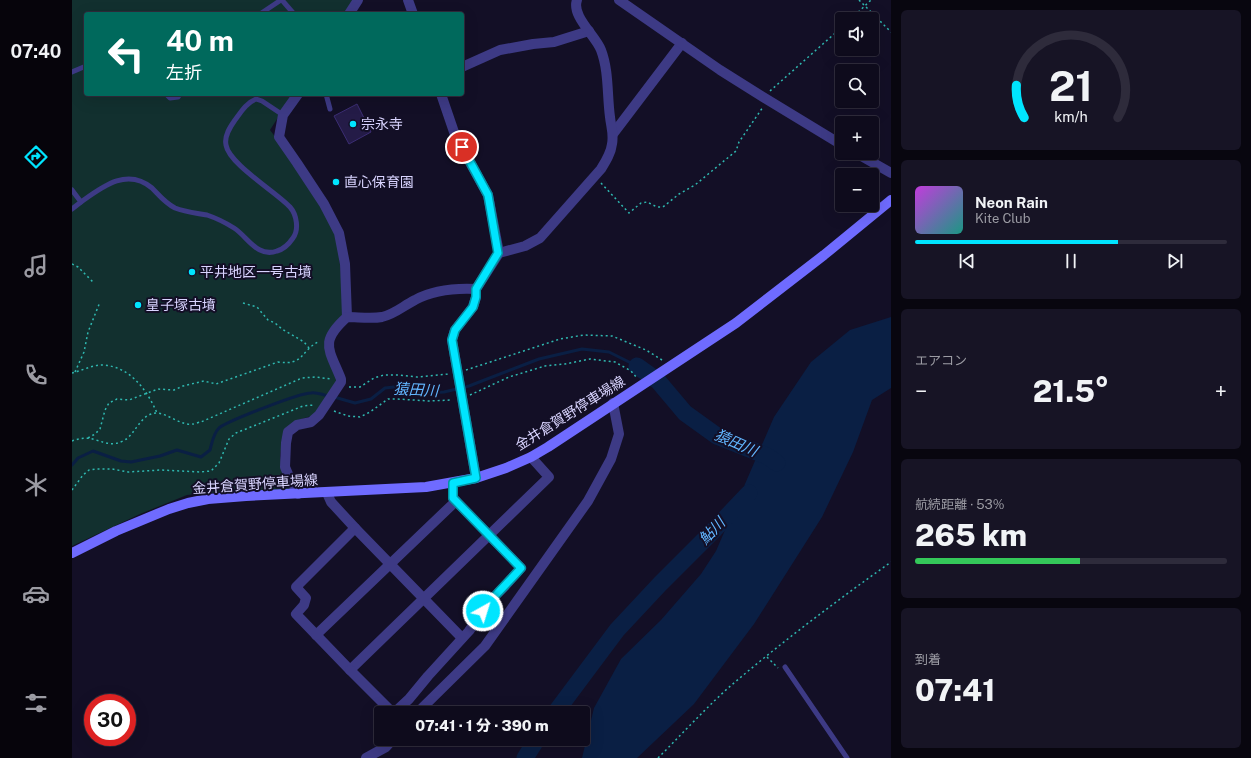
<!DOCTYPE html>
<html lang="ja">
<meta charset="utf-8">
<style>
:root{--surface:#0e0b1c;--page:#171425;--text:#f1f3f6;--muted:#9b9ba3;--line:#2e2b3b;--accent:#00e5ff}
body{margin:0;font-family:"Public Sans","Noto Sans JP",sans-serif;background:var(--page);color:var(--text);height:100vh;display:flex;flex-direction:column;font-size:15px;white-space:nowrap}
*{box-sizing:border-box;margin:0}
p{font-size:13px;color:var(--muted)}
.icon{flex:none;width:22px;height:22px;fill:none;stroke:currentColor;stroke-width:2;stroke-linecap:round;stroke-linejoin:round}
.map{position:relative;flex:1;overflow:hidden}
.drawer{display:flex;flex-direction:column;gap:10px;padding:10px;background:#08060f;width:360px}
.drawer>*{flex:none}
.guide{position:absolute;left:12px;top:12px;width:380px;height:84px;border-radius:4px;box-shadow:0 4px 16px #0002,0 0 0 1px var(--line);background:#00695c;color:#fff;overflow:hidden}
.fabs{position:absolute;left:763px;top:12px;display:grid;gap:8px}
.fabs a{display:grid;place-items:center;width:44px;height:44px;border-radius:4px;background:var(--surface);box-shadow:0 4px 16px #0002,0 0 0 1px var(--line);font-size:20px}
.speed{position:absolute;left:12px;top:694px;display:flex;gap:8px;font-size:20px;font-weight:700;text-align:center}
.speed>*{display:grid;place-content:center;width:52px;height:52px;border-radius:50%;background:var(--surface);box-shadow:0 4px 16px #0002,0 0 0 1px var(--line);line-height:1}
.speed .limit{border:6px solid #d22;background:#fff;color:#111}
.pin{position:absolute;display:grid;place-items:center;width:34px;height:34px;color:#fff;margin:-17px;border:2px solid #fff;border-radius:50%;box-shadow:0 1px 4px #0007}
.me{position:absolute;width:44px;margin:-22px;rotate:39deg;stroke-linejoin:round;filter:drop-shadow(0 0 3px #0008)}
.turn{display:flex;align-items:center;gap:14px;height:84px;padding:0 16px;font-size:18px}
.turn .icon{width:52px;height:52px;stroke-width:2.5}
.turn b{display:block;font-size:28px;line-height:34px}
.big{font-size:30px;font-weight:800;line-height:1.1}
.drawer .tile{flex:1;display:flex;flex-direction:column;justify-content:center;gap:6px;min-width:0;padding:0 14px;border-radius:6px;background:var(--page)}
.drawer .dial{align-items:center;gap:0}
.dial svg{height:104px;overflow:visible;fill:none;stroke:var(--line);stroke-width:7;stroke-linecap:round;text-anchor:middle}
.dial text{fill:var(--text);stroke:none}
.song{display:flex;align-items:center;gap:12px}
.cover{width:48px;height:48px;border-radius:6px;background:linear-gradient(135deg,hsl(290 70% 55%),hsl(170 70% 35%))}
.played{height:4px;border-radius:2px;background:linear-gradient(90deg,var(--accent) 65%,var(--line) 65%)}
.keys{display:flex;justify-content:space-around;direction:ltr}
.heat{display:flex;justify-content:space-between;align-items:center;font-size:22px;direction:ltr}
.charge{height:6px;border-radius:3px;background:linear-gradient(90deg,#34c759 53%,var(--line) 0)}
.trip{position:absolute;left:302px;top:706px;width:216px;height:40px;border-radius:4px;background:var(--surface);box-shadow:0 4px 16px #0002,0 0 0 1px var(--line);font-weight:800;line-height:40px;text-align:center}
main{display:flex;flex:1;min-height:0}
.tab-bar{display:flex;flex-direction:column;width:72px;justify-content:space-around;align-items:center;background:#06040b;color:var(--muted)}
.tab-bar .icon{width:28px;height:28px}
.tab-bar .selected{color:var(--accent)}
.tab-bar b{font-size:18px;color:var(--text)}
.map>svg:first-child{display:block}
.green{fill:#12302f}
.water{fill:#0a1f44}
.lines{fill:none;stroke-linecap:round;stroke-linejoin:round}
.stream{stroke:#0a1f44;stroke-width:3}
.river{stroke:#0a1f44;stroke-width:17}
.building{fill:#241b47;stroke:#3b2d73}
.path{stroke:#2fb8b0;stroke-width:1.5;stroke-dasharray:2 3;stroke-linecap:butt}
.service{stroke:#3d3a85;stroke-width:5}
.minor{stroke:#3d3a85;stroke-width:10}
.tertiary{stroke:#3d3a85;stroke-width:10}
.secondary{stroke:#6f6bff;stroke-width:10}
.route-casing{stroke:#0095a6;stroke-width:10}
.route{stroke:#00e5ff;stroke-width:7}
.poi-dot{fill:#00e5ff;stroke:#130f26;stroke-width:1.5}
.labels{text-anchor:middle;stroke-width:4;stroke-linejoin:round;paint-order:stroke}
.poi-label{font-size:14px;fill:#d9d4ff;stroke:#130f26;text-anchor:start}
.street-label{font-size:14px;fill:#d9d4ff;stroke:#130f26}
.water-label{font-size:15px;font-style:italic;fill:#62b6ff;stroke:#130f26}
</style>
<main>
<nav class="tab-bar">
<b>07:40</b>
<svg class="icon selected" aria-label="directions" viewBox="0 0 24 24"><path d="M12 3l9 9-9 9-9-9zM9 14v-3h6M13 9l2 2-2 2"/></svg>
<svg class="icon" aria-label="music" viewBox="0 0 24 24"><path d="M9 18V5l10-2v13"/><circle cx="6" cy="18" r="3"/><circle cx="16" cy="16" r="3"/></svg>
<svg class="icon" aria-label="phone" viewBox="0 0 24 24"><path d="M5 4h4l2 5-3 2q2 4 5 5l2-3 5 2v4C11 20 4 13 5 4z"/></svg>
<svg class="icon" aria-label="climate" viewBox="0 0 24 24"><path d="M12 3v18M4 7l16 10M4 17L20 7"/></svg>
<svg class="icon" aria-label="car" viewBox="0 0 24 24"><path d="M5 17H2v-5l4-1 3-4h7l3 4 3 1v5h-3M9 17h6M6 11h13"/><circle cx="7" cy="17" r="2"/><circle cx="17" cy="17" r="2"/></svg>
<svg class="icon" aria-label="filters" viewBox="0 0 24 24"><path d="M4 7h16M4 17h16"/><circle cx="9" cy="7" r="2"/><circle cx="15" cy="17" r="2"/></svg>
</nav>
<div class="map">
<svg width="819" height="758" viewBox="0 0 819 758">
<rect width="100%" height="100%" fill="#130f26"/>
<!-- green -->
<path class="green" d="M0 0H281L272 14H14V94H221L198 130 224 164 265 234 273 315 256 335 267 382 246 414 226 420 212 430 208 456 210 466 222 491 135 493 115 495 68 514 0 546Z"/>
<!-- water -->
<path class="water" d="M819 317V388L800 400 781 452 750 517 682 624 622 704 565 758H510L522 708 549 659 589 620 629 574 644 551 702 417 739 362 778 330Z"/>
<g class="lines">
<!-- stream -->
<g class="stream">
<path d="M262 397 283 403 299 399 313 388 331 386 354 393 372 392 397 386 467 359 510 349 537 352 565 366"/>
<path d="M0 465 6 458 21 451 49 461 59 462 88 456 105 450 129 457 138 450C140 443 141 434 147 428 156 421 227 393 239 393 244 392 251 395 257 396"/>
</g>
<!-- river -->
<g class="river">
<path d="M565 366 586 381 613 413 645 436 695 456 705 463"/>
<path d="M483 713 545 630 588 584 643 529 677 493"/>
<path d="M453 758 465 739"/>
</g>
</g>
<!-- building -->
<path class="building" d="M285 104 299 132 277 144 262 116Z"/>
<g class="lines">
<!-- path -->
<g class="path">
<path d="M787 0 819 32"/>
<path d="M779 19 799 0"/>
<path d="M698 91 770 27"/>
<path d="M529 183 557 213 569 203 575 202 585 207H591L607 194 623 185 664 151 667 142 691 107"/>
<path d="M0 264 6 267 21 282"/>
<path d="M171 303 185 307 196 320 203 323 210 329 232 342 237 348"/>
<path d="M394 370 488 339 512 335 540 336 574 350 590 360"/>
<path d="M3 372 12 352 16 332 28 302"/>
<path d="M0 373C9 371 20 365 30 365 58 366 75 390 85 413"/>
<path d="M277 387H288L302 378 312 375H326L345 377 377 374"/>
<path d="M398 395 437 377 473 366 493 364 518 359 543 362 559 371 565 378"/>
<path d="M262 411 276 416 288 417 298 412 316 399H325L357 401 380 400"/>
<path d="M16 438 23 434 28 429 33 410 37 403 45 399 57 400 86 389 102 390 111 386 132 381 144 384 206 362C233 366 228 350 248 341"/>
<path d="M0 441C8 438 16 437 24 440 34 443 41 446 51 441 64 435 68 413 85 413 97 414 109 426 121 424 123 424 127 422 129 422L230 378 243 377 259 379"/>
<path d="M0 490 11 475 17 470 24 469H40L56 472 89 470 128 472 139 471 147 463 157 439 164 433 231 406 242 405"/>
<path d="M695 657 706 668"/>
<path d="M586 758C609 735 631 711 655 689 707 644 763 602 819 562"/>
</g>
<!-- service -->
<g class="service">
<path d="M210 0 222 14"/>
<path d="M188 14 209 0"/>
<path d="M0 72 14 66"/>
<path d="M94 94 98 98 106 97 108 94"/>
<path d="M254 94 258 109"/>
<path d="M0 190 9 202 0 209"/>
<path d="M9 202C30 187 55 167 80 188 87 195 93 203 103 208 113 212 124 213 135 215 144 218 154 223 162 228 176 237 185 258 205 251 212 249 217 244 221 238 227 230 225 215 218 207 204 192 157 164 154 145 152 136 158 127 163 120 169 112 174 103 184 99L190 101 211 115"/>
<path d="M713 667 775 758"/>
</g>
<!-- minor -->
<g class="minor">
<path d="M336 0 341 14"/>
<path d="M277 14 286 0"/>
<path d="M390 67 428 50 461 44 482 42 517 31"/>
<path d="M226 94 211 115 207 137 225 163 252 204 267 233 273 264 275 317"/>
<path d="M369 94 383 135 416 195 427 253 404 289V297L401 307 383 330 380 340 404 478"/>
<path d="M541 134 610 43"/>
<path d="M427 253 453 246 468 238 529 169C534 161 539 153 540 144 542 134 539 127 538 117 535 95 537 71 529 50 524 36 499 16 505 0"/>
<path d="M255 493 259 502 283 528 224 587 234 598 232 605 224 614 278 670 477 477 459 457"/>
<path d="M226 494 218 479 213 467 214 443 216 432 225 425 239 422 247 415 269 382V379C257 349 247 342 275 317 286 317 299 319 310 317 323 314 331 306 343 300 361 290 383 288 404 289"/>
<path d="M283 528 390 638"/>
<path d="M244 635 384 501"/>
<path d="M278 670 321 713"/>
<path d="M322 713 337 699 356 676 397 631 419 600 433 586 449 568 381 498V483"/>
<path d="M345 713 413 646 516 501 539 459 547 434 541 403"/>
<path d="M294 758 314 747 321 739"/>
</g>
<!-- tertiary -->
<g class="tertiary">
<path d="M547 0 648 70 691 97 770 145"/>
<path d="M784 153 819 173"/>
</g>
<!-- secondary -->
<path class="secondary" d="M0 553 44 531 97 509 116 503 136 499 174 496 354 487 404 478 434 468 459 457 476 447 664 323 752 255 819 200"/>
</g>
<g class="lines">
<!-- route casing -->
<g class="route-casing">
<path id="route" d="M390 147 416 195 426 253 404 289V297L401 307 383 330 380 340 404 478 381 483V498L449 568C437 582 422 595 411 611"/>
</g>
<!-- route -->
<use href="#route" class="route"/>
</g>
<!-- markers -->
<g class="poi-dot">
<circle cx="281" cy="124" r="4"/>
<circle cx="264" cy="182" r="4"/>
<circle cx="120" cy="272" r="4"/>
<circle cx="66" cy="305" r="4"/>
</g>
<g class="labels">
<!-- poi labels -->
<g class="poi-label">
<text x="289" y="129">宗永寺</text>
<text x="272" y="187">直心保育園</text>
<text x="128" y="277">平井地区一号古墳</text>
<text x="74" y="310">皇子塚古墳</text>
</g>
<!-- street labels -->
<g class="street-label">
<text transform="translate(498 413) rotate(-32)" y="5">金井倉賀野停車場線</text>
<text transform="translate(183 484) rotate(-4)" y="5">金井倉賀野停車場線</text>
</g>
<!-- water labels -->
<g class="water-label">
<text transform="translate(344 390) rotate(3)" y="5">猿田川</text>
<text transform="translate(664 443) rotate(24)" y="5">猿田川</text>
<text transform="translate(640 531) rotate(-46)" y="5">鮎川</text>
</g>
</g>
</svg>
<div class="fabs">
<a><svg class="icon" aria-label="sound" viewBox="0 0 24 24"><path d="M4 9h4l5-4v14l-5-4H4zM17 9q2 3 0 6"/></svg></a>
<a><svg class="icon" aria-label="search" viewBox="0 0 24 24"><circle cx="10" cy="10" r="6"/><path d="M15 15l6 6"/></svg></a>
<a>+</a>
<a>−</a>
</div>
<div class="speed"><div class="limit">30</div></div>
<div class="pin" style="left:390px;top:147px;background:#d93025"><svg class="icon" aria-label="arrive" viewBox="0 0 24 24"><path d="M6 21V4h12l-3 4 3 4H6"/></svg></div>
<svg class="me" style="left:411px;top:611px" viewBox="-20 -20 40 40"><circle r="17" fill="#00e5ff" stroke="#fff" stroke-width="3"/><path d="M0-11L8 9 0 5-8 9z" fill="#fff"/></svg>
<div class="trip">07:41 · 1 分 · 390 m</div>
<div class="guide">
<div class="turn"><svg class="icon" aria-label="left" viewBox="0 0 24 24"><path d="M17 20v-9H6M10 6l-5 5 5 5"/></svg><div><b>40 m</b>左折</div></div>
</div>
</div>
<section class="drawer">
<div class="tile dial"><svg viewBox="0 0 100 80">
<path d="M14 69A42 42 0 1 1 86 69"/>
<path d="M14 69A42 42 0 0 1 8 44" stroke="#00e5ff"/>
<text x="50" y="56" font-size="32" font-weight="700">21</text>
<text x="50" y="72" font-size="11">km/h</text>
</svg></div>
<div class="tile">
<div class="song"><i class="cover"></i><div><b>Neon Rain</b><p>Kite Club</p></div></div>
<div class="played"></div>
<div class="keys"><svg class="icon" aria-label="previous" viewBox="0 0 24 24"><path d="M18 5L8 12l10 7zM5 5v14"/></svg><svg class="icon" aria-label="pause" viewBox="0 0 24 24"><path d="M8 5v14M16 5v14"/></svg><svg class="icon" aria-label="next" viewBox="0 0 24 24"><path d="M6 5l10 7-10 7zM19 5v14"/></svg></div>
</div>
<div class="tile"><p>エアコン</p>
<div class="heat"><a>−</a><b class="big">21.5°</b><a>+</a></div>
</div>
<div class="tile"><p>航続距離 · 53%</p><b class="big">265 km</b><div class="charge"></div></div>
<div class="tile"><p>到着</p><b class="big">07:41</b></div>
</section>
</main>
